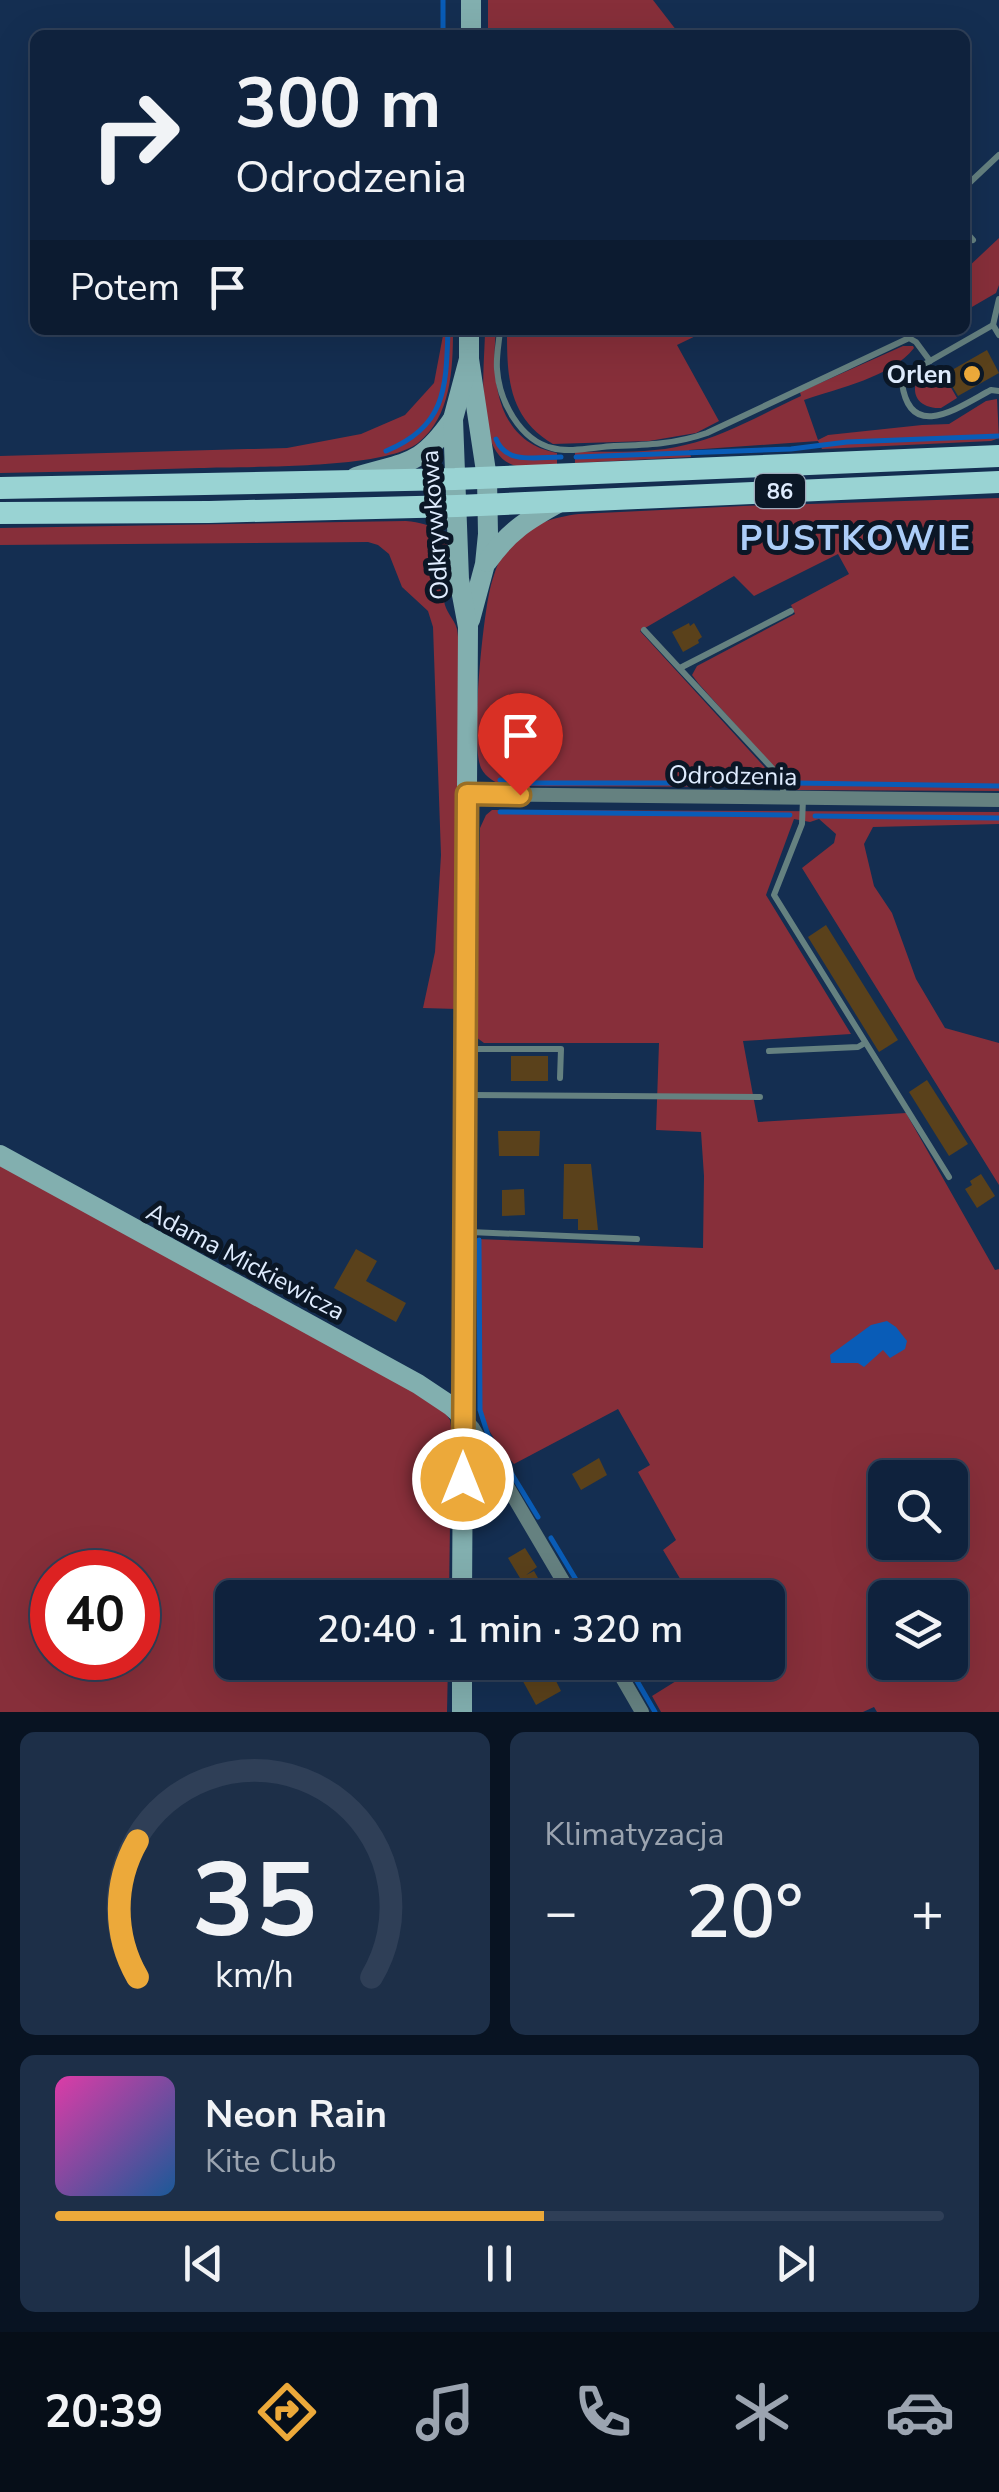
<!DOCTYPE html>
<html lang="pl">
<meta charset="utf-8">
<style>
:root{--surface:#0f223d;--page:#1d2f48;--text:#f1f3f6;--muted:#9ba4b0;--line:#2f3f57;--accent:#eca93a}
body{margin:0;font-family:"Nunito Sans",sans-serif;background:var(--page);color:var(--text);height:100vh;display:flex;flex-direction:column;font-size:38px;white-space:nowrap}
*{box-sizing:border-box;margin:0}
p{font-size:32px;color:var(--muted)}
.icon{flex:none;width:55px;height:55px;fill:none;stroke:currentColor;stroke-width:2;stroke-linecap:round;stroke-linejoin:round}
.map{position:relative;height:1712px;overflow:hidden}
.side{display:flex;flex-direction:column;gap:20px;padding:20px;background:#081322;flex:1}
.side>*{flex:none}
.hud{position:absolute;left:30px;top:30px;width:940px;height:305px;border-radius:15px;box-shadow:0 10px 40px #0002,0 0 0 2px var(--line);background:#0f223d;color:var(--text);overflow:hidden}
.fabs{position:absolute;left:868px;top:1460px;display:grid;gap:20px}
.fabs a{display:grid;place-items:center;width:100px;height:100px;border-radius:15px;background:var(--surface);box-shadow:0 10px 40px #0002,0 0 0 2px var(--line);font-size:50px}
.speed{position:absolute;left:30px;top:1550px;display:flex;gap:20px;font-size:50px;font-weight:700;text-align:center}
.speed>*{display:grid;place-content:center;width:130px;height:130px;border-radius:50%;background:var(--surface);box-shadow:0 10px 40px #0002,0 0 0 2px var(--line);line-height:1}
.speed .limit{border:15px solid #d22;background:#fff;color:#111}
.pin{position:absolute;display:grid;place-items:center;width:85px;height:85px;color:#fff;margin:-102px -42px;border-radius:50% 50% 50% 0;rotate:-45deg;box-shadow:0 0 10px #0007}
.pin .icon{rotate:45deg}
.me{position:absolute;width:110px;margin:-55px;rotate:0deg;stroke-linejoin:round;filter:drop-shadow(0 0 8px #0008)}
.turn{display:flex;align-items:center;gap:35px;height:210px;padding:0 40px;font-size:45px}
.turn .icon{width:130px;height:130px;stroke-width:2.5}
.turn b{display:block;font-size:70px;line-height:85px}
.then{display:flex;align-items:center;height:95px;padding:0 40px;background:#0003;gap:20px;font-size:38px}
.big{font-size:75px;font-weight:600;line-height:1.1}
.side .tile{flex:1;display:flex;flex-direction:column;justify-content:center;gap:15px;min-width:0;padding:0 35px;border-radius:15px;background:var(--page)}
.side .dial{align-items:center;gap:0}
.dial svg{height:260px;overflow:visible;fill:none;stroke:var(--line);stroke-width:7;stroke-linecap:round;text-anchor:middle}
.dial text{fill:var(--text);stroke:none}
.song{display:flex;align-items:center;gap:30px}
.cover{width:120px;height:120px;border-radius:15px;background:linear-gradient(135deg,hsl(320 70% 55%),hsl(210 70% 35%))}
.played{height:10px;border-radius:5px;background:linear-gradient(90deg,var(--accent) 55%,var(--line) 55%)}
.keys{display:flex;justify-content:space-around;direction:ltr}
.heat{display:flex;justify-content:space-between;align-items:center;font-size:55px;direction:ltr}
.side .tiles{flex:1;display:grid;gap:20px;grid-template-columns:1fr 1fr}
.tile:last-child{grid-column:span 2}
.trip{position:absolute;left:215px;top:1580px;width:570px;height:100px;border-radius:15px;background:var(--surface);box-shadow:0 10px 40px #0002,0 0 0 2px var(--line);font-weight:600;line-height:100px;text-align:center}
.tabs{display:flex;height:160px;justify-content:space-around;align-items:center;background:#060e18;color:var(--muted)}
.tabs .icon{width:70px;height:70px}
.tabs .current{color:var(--accent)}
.tabs b{font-size:45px;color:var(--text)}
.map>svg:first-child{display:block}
.green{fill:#872f3a;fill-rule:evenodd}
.water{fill:#095cb7}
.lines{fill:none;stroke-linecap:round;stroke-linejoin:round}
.stream{stroke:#095cb7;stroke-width:5}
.building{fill:#5a411b}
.lane{stroke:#658180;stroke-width:6}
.street{stroke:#658180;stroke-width:14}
.secondary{stroke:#82afaf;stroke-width:20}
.primary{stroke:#99d3d3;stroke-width:22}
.route-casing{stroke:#996e26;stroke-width:25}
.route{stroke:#eca93a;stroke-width:18}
.poi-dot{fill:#eca93a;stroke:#0b1726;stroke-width:4}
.labels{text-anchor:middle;stroke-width:10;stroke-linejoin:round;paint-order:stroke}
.shield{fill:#0b1726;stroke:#9facbd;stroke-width:2.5}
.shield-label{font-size:22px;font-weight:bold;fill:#dfecfe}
.poi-label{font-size:25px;font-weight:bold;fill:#dfecfe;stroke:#0b1726;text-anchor:end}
.street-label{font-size:25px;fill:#dfecfe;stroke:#0b1726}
.district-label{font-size:35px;font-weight:bold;letter-spacing:2.5px;fill:#accdf8;stroke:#0b1726}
</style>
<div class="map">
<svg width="999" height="1712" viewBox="0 0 999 1712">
<rect width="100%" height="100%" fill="#142e51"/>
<!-- green -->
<g class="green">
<path d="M488 0H653L680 35H488Z"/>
<path d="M999 238V285L996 293 965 311V270Z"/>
<path d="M444 330H453C453 369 451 417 418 443 383 470 246 466 199 468 133 470 66 472 0 473V456L287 448 361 434 405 415 434 383Z"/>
<path d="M485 330H496C491 381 497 442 557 453V466C544 466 529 468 517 466 472 457 485 364 485 330Z"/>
<path d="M507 330H708L677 345 719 421 696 433 649 441 553 444C508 417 507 377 507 330Z"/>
<path d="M903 346H913L914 348C892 377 838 388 804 400L818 440 828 435 922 425 949 424 986 401 997 399 999 438 991 441 822 449 818 441 689 450 691 457 575 463V452C611 451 650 454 685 445 725 436 764 413 801 396L800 392Z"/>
<path d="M942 372 957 398 941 408C922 409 910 397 917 380L936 377Z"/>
<path d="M999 498V791L791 790 787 782 698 683 692 675 697 666 795 614 791 605 849 574 838 554 754 596 734 576 640 631 770 773 774 781 769 787 504 786C495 782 486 778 481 768 470 743 483 614 491 585 495 571 500 554 511 544 530 524 554 517 579 514L743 506Z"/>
<path d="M406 521C436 524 452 534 449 567 448 578 443 589 444 600 445 612 454 618 457 629 458 634 458 640 459 645L457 1009 423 1008 435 952 441 855 433 627 428 611 402 587 389 554 378 545 368 542 0 545V528Z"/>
<path d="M492 810 999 812V824L873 827 864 844 874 886 892 913 916 979 945 1028 999 1043V1185L802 868 834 843 836 834 819 819 810 822 794 819 766 895 851 1034 743 1041 758 1122 906 1113 995 1270 999 1269V1712H877L874 1707 863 1712H661L652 1696 705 1663 768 1662V1598L691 1597 663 1550 676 1540 638 1472 650 1465 618 1409 514 1464 498 1445 479 1414 476 1239 703 1248 704 1176 701 1132 656 1130 659 1043H484L476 1037 480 828 486 815ZM885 1478H950V1542H885ZM885 1598H950V1662H885Z"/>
<path d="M0 1162 420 1395 443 1410 450 1420 453 1440 448 1474 450 1524 449 1597 232 1598V1662L448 1663 447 1712H0ZM52 1572H138V1658H52Z"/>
</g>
<!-- water -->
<path class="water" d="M887 1321 896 1327 907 1341 905 1349 890 1358 883 1350 864 1367 858 1363H831L830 1355 871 1325Z"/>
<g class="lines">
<!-- stream -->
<g class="stream">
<path d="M443 0V35"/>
<path d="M496 439C506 465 537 457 561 457"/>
<path d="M386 451C446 426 446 389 448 330"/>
<path d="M576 457 791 449 847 442 999 436"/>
<path d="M500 780 510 783H770"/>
<path d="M795 783 999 786"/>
<path d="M500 812 790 815"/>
<path d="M815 816 999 818"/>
<path d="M479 1240 480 1410 488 1435 538 1517"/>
<path d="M551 1538 587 1598"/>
<path d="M626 1662 655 1712"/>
</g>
</g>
<!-- building -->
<g class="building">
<path d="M987 350 999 373 958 396 945 374Z"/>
<path d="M689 623 690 626 694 623 702 637 698 640 699 643 683 652 672 632Z"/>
<path d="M826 925 898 1040 879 1052 808 937Z"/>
<rect x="511" y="1056" width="37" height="25"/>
<path d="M927 1080 968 1144 949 1156 909 1092Z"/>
<path d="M498 1131H540L539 1156H499Z"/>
<path d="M564 1164H591L598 1230H578V1219H563Z"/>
<path d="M981 1174 995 1196 977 1208 965 1189 972 1185 970 1181Z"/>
<path d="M524 1189 525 1215 502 1216V1190Z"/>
<path d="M356 1249 377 1261 366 1281 406 1303 396 1322 334 1288Z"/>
<path d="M599 1458 607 1475 581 1490 572 1474Z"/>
<path d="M525 1548 537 1567 526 1575 534 1571 538 1578 514 1593 516 1598H503L499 1588 520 1578 508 1558Z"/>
<path d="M532 1666 537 1676 550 1669 561 1691 536 1705 519 1674Z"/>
</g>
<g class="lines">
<!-- lane -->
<g class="lane">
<path d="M965 187 999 155"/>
<path d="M965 231 973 240"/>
<path d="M993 325 999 299"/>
<path d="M500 330C499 343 496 356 497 369 499 401 520 440 552 448 570 453 595 447 614 446 647 445 676 444 707 433L909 338 916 342 930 361"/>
<path d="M999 335 993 325 909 373 902 383C910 443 959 407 991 390L999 391"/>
<path d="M644 630 772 768 782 782 784 797"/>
<path d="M680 668 791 611"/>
<path d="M803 799 802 824 774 895 949 1177"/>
<path d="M467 1049H561L560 1078"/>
<path d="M769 1051 858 1047 865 1043"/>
<path d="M471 1095 760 1097"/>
<path d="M470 1232 637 1239"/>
</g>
<!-- street -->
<g class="street">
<path d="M467 794 999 800"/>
<path d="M463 1417 473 1428 573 1598"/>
<path d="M613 1662 642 1712"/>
</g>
<!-- secondary -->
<g class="secondary">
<path d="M471 35V0"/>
<path d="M469 330V359L487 478 488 534 485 564 470 620"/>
<path d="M356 477C407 461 420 467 453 419"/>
<path d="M487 562C509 531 527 520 560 502"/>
<path d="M0 1155 418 1384 451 1406 463 1417"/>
<path d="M462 1598 468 627 459 579 453 419 469 359"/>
<path d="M462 1712V1662"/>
</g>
<!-- primary -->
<g class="primary">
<path d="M0 488 455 479 999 456"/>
<path d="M0 513 209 512 457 506 999 482"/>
</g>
</g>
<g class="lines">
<!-- route casing -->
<g class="route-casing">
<path id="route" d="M463 1479 467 794 520 795"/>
</g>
<!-- route -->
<use href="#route" class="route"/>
</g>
<!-- markers -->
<circle class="poi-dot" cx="972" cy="374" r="10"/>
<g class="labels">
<!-- shield labels -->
<rect class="shield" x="755" y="474" width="50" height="34" rx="8"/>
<g class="shield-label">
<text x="780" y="499">86</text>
</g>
<!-- poi labels -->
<g class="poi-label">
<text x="952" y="383">Orlen</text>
</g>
<!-- street labels -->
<g class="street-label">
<text transform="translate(434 525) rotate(-94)" y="9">Odkrywkowa</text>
<text transform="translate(733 775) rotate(1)" y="9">Odrodzenia</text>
<text transform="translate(246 1261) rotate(28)" y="9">Adama Mickiewicza</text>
</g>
<!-- district labels -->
<g class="district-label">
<text x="856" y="550">PUSTKOWIE</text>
</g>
</g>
</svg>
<div class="fabs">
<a><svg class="icon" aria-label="search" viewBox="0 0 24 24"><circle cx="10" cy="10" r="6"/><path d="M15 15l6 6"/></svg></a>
<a><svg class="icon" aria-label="layers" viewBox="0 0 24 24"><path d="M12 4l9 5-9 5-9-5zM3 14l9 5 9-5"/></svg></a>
</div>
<div class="speed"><div class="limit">40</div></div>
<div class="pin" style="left:520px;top:795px;background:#d93025"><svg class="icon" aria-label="arrive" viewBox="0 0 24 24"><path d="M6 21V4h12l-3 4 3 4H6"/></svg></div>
<svg class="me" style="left:463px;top:1479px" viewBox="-20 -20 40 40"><circle r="17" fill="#eca93a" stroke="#fff" stroke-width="3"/><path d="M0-11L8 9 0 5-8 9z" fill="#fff"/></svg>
<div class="trip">20:40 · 1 min · 320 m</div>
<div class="hud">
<div class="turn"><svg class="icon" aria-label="right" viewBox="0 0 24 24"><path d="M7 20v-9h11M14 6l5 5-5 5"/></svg><div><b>300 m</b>Odrodzenia</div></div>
<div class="then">Potem<svg class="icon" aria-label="arrive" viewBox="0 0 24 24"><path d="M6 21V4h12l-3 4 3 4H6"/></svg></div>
</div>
</div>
<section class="side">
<div class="tiles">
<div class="tile dial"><svg viewBox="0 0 100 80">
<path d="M14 69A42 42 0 1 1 86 69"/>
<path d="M14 69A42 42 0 0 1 14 27" stroke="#eca93a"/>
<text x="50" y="56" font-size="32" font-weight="700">35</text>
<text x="50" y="72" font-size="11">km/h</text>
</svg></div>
<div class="tile"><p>Klimatyzacja</p>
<div class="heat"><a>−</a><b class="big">20°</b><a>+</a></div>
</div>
<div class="tile">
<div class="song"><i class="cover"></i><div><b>Neon Rain</b><p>Kite Club</p></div></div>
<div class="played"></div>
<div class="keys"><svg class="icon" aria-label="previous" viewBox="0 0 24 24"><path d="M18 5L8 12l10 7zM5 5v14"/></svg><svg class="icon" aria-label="pause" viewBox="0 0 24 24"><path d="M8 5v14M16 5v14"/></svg><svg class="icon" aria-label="next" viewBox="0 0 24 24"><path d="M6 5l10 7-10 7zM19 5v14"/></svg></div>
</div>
</div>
</section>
<nav class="tabs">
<b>20:39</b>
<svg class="icon current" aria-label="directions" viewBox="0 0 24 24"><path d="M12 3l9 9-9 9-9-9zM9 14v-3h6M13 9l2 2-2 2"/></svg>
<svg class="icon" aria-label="music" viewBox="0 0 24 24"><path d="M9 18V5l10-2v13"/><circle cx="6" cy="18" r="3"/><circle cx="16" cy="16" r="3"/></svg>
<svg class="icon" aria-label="phone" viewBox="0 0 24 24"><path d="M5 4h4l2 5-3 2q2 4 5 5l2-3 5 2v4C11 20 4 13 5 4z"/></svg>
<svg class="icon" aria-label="climate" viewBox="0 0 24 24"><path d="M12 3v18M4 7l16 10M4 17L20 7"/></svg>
<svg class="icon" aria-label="car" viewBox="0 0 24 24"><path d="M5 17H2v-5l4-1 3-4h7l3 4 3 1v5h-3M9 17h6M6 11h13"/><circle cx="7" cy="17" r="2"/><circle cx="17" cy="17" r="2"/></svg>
</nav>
